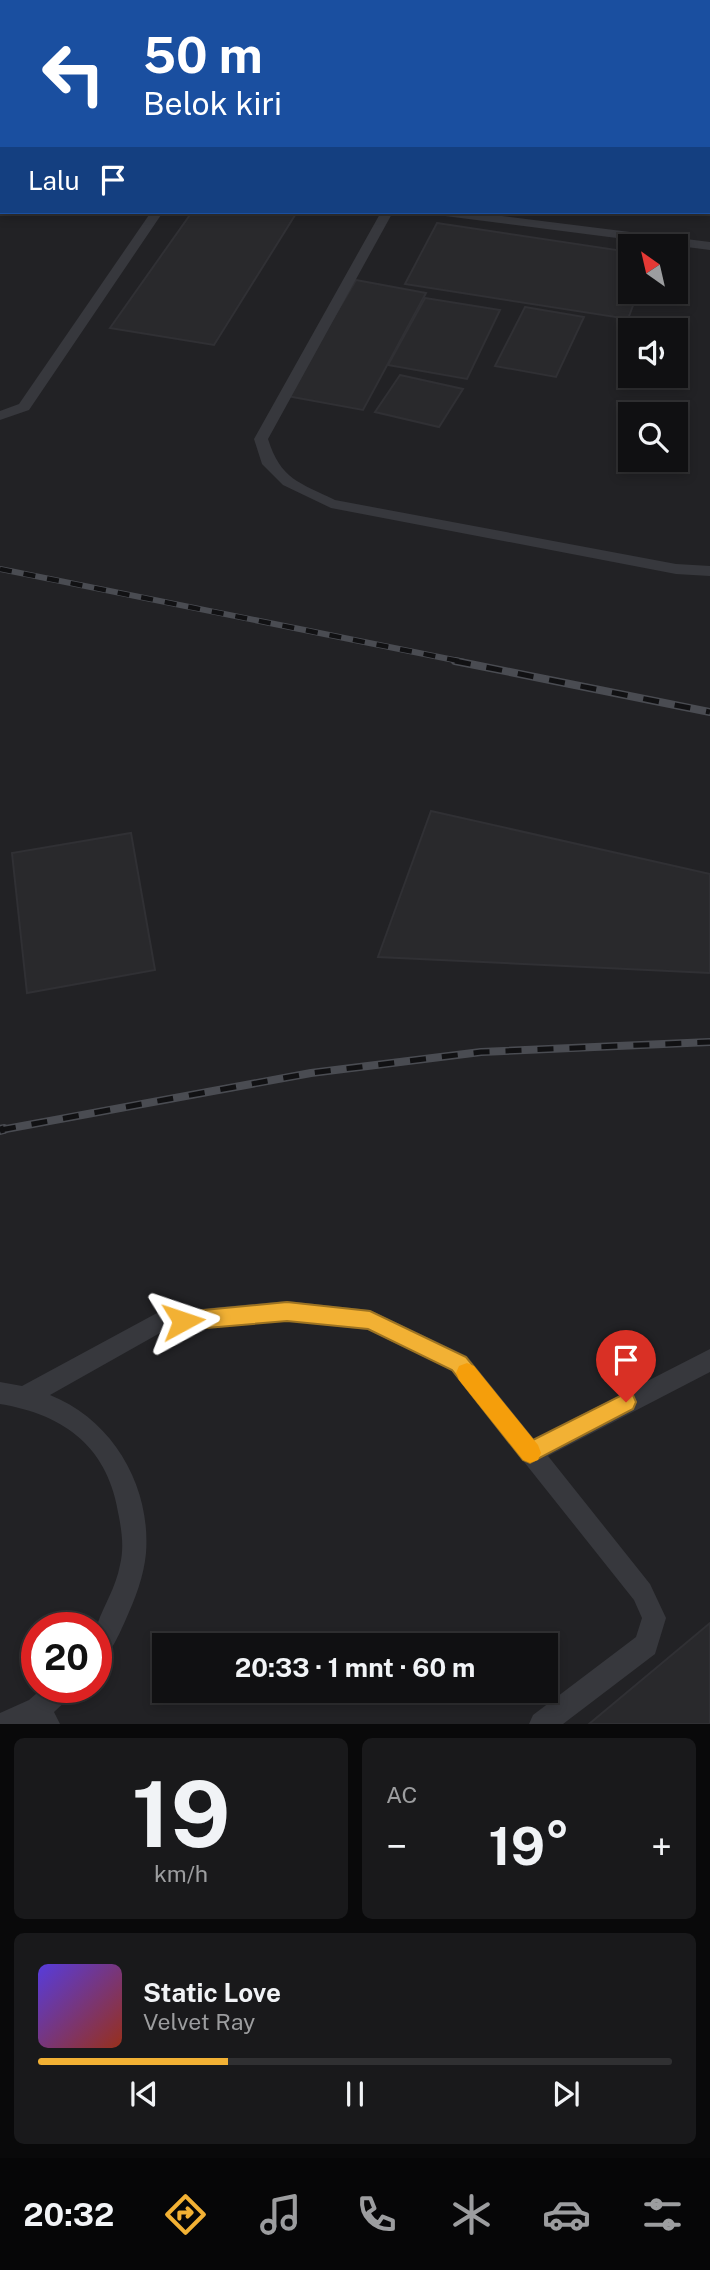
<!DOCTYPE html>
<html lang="id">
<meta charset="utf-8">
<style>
:root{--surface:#101012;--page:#19191b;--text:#f1f3f6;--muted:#9c9d9f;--line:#303032;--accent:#f2b134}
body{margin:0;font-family:"Public Sans",sans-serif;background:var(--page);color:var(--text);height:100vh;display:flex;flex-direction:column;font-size:26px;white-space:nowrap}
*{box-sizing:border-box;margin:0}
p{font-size:23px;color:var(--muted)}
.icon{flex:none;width:38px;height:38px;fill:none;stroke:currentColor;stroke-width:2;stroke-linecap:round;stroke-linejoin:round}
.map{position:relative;height:1724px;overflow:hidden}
.side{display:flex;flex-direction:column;gap:14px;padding:14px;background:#09090a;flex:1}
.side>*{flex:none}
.guide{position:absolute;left:0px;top:0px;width:710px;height:214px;box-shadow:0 4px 10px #0003,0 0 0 2px var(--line);background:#1a4fa0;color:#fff;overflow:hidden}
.needle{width:46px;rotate:326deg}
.tools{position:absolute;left:618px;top:234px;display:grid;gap:14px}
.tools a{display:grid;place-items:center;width:70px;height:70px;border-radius:0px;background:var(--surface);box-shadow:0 4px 10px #0003,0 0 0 2px var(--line);font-size:35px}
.speed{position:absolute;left:21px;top:1612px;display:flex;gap:14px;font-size:35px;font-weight:700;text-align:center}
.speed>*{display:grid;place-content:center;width:91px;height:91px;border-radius:50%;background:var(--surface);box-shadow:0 4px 10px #0003,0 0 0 2px var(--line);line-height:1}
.speed .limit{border:10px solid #d22;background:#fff;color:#111}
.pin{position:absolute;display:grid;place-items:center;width:60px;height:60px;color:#fff;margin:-72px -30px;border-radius:50% 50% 50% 0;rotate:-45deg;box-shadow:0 0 7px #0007}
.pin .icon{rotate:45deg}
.me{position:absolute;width:77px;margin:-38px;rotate:85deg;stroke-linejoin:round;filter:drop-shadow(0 0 5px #0008)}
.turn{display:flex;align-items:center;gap:24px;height:147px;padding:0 28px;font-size:32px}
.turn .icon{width:91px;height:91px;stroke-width:2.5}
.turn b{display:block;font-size:49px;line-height:60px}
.then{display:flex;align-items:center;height:66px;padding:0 28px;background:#0003;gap:14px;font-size:26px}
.big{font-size:52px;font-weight:700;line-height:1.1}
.side .tile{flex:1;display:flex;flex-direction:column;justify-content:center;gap:10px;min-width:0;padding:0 24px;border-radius:10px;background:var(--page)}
.side .dial{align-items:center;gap:0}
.dial b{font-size:91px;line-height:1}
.song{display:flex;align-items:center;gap:21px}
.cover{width:84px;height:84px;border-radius:10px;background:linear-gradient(135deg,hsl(250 70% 55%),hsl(10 70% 35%))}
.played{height:7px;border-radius:4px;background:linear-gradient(90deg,var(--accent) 30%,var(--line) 30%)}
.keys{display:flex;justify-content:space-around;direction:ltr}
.heat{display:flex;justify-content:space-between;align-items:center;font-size:38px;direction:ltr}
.side .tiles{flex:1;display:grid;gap:14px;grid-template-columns:1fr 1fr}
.tile:last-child{grid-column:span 2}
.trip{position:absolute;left:152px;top:1633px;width:406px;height:70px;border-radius:0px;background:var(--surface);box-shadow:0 4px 10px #0003,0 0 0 2px var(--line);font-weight:700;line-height:70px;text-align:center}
.tabs{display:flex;height:112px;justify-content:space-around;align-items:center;background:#060607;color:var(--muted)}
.tabs .icon{width:49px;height:49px}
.tabs .active{color:var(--accent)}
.tabs b{font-size:32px;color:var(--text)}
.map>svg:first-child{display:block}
.built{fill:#222225;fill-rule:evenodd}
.building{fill:#29292c;stroke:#303034;stroke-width:2}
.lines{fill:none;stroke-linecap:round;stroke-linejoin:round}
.service{fill:#37383d;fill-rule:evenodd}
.rail-far2-casing{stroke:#4a4c52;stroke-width:6}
.rail-far1-casing{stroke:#4a4c52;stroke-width:8}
.rail-casing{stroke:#4a4c52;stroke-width:10}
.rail-far2{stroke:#111113;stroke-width:4.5;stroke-dasharray:12;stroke-linecap:butt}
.rail-far1{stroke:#111113;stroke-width:5;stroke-dasharray:16;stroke-linecap:butt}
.rail{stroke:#111113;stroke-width:7;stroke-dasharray:20;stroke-linecap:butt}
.route{fill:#f2b134;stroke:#9d7322;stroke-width:2}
.slow{fill:#f59e0b}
</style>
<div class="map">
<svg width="710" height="1724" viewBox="0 0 710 1724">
<rect width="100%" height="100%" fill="#161618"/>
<!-- built -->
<path class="built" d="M0 0H710V1724H0ZM2 2H709V212H2ZM630 247H676V292H630ZM630 331H676V376H630ZM630 415H676V460H630ZM37 1628H96V1687H37ZM164 1645H546V1690H164Z"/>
<!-- building -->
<g class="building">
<path d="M192 212H297L214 345 110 328Z"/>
<path d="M437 223 630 252V292H638L628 319 405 284Z"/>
<path d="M356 280 426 293 363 410 287 396Z"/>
<path d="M425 298 500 310 467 379 388 365Z"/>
<path d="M525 307 584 317 556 377 495 366Z"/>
<path d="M400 375 463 389 439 427 375 412Z"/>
<path d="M431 811 710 874V973L378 957Z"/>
<path d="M131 833 155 970 27 993 12 853Z"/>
<path d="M710 1623V1724H589Z"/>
</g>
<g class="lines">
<!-- service -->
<g class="service">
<path d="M310 0H320L309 2Z"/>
<path d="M375 0H387L374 2Z"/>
<path d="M657 0H681L682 2H658Z"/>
<rect x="709" y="3" width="1" height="6"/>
<rect x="709" y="38" width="1" height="6"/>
<path d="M0 97H2L0 109Z"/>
<rect x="0" y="155" width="2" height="6"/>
<path d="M151 212H163L29 410 0 420V411L19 404Z"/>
<path d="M381 212H393L268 439C281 480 299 482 335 500L676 564 710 566V576L676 574 331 508 283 485 262 464 254 439Z"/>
<path d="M439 212H470L710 242V250L445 216Z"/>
<path d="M287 1301 370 1310 467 1356 534 1439 710 1349V1372L548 1456 650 1584 666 1618 655 1654 563 1724H529L533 1715 636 1637 642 1618 634 1600 451 1370 368 1330 287 1321 160 1333 50 1395C113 1420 151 1486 146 1553 144 1576 135 1599 126 1619 119 1634 111 1656 96 1662 96 1651 94 1634 97 1625 104 1605 116 1587 120 1565 124 1549 122 1533 119 1517 109 1448 66 1415 0 1404V1382L22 1386 157 1313Z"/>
<path d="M44 1687H74L71 1696 54 1712 60 1724H0V1713L29 1700Z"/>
</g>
<!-- rail-far2 casing -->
<g class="rail-far2-casing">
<path id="rail-far2" d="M0 569 464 662"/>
</g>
<!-- rail-far1 casing -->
<g class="rail-far1-casing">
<g id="rail-far1">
<path d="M455 661 710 712"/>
<path d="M0 1130 311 1073 481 1052 710 1042"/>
</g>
</g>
<!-- rail casing -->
<g class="rail-casing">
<path id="rail" d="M0 1130 4 1129"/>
</g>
<!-- rail-far2 -->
<use href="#rail-far2" class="rail-far2"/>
<!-- rail-far1 -->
<use href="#rail-far1" class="rail-far1"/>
<!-- rail -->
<use href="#rail" class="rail"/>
</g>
<!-- route -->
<path class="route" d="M287 1302 370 1311 466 1357 533 1440 626 1393 633 1395 636 1402 633 1409 530 1463 523 1460 452 1370 368 1329 287 1321 183 1330 176 1328 173 1321 176 1314 183 1312Z"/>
<!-- slow -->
<path class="slow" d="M467 1363 474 1366 538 1445 541 1453 538 1460 530 1463 523 1460 459 1380 456 1373 459 1366Z"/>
</svg>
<div class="tools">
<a><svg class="needle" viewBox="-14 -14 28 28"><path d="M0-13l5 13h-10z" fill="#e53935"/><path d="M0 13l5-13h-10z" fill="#9c9d9f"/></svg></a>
<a><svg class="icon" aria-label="sound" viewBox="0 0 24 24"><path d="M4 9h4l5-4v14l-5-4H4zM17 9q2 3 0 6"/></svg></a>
<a><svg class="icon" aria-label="search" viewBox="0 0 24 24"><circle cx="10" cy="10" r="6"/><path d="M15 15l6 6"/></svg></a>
</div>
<div class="speed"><div class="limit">20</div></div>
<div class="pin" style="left:626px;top:1402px;background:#d93025"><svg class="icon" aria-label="arrive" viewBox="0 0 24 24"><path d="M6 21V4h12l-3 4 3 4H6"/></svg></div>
<svg class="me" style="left:183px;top:1321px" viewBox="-20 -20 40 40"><path d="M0-17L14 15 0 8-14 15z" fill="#f2b134" stroke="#fff" stroke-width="4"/></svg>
<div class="trip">20:33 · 1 mnt · 60 m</div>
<div class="guide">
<div class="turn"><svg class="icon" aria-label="left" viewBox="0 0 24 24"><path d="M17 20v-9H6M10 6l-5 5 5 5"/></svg><div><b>50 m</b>Belok kiri</div></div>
<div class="then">Lalu<svg class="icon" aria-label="arrive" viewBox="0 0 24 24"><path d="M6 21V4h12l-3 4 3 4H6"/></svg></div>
</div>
</div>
<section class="side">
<div class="tiles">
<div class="tile dial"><b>19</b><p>km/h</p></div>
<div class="tile"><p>AC</p>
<div class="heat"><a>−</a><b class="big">19°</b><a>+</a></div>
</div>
<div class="tile">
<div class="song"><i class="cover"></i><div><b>Static Love</b><p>Velvet Ray</p></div></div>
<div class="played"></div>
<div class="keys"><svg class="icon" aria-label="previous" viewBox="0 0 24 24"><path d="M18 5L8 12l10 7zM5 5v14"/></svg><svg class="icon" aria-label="pause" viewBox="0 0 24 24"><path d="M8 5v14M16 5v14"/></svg><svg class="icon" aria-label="next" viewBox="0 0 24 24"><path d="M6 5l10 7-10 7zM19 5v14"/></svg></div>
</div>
</div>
</section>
<nav class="tabs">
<b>20:32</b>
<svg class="icon active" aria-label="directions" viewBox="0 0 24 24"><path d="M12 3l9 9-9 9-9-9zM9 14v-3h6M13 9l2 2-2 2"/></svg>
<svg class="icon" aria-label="music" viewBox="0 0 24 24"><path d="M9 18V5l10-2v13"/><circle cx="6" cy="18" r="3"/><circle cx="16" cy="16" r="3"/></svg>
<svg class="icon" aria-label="phone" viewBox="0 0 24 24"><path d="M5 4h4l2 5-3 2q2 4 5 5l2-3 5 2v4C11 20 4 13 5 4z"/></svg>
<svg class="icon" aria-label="climate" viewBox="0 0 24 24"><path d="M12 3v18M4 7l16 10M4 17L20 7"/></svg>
<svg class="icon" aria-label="car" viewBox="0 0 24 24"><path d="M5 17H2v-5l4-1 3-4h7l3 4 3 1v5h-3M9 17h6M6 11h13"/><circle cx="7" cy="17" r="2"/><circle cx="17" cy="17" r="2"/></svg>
<svg class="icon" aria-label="filters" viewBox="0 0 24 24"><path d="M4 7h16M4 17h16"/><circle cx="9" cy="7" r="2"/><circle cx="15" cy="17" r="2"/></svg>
</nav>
